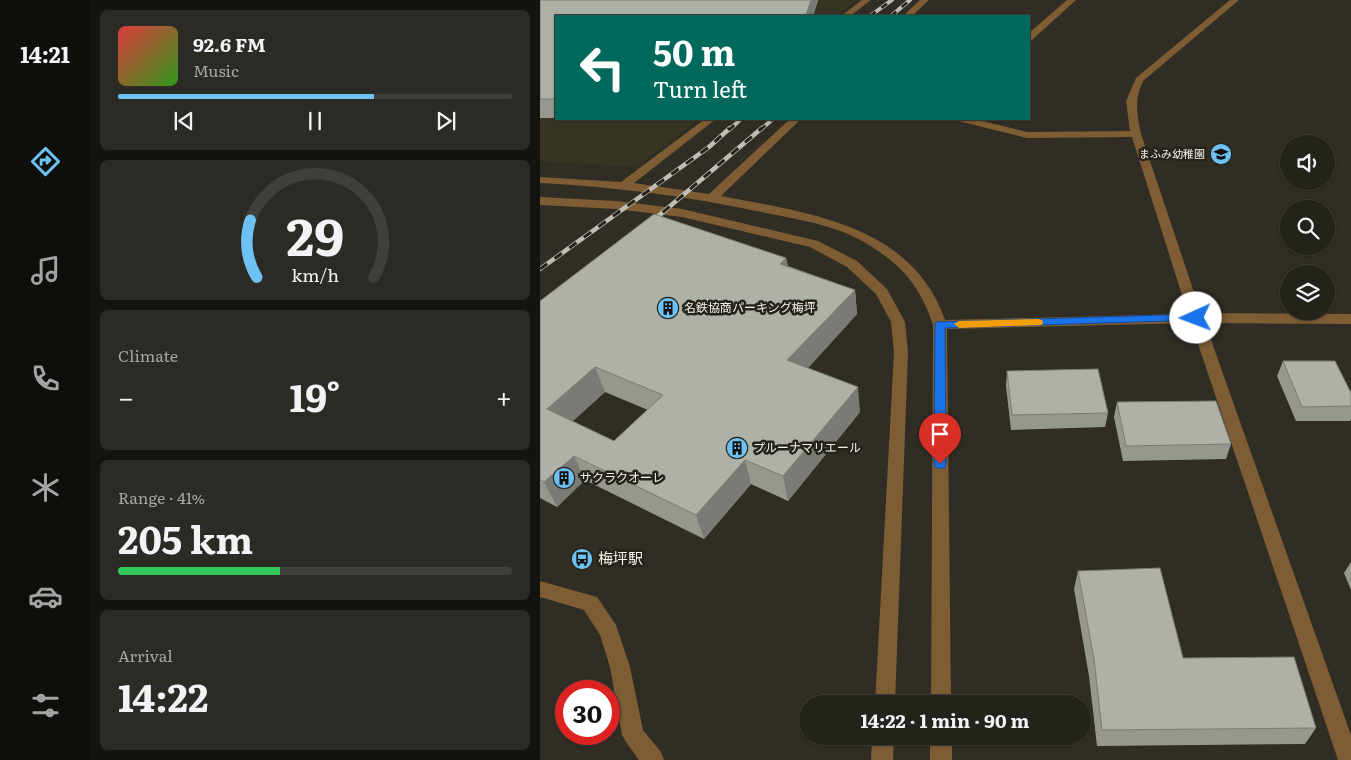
<!DOCTYPE html>
<meta charset="utf-8">
<style>
:root{--surface:#23221b;--page:#2b2a24;--text:#f1f3f6;--muted:#a3a4a3;--line:#403f3a;--accent:#6ec2f3}
body{margin:0;font-family:Literata,"Noto Sans JP",serif;background:var(--page);color:var(--text);height:100vh;display:flex;flex-direction:column;font-size:19px;white-space:nowrap}
*{box-sizing:border-box;margin:0}
p{font-size:16px;color:var(--muted)}
.icon{flex:none;width:28px;height:28px;fill:none;stroke:currentColor;stroke-width:2;stroke-linecap:round;stroke-linejoin:round}
.map{position:relative;flex:1;overflow:hidden}
.sheet{display:flex;flex-direction:column;gap:10px;padding:10px;background:#13130f;width:450px}
.sheet>*{flex:none}
.banner{position:absolute;left:15px;top:15px;width:475px;height:105px;border-radius:0px;box-shadow:0 1px 4px #0004,0 0 0 1px var(--line);background:#00695c;color:#fff;overflow:hidden}
.buttons{position:absolute;left:740px;top:135px;display:grid;gap:10px}
.buttons a{display:grid;place-items:center;width:55px;height:55px;border-radius:50%;background:var(--surface);box-shadow:0 1px 4px #0004,0 0 0 1px var(--line);font-size:25px}
.speed{position:absolute;left:15px;top:680px;display:flex;gap:10px;font-size:25px;font-weight:700;text-align:center}
.speed>*{display:grid;place-content:center;width:65px;height:65px;border-radius:50%;background:var(--surface);box-shadow:0 1px 4px #0004,0 0 0 1px var(--line);line-height:1}
.speed .limit{border:8px solid #d22;background:#fff;color:#111}
.pin{position:absolute;display:grid;place-items:center;width:42px;height:42px;color:#fff;margin:-51px -21px;border-radius:50% 50% 50% 0;rotate:-45deg;box-shadow:0 0 5px #0007}
.pin .icon{rotate:45deg}
.me{position:absolute;width:55px;margin:-28px;rotate:268deg;stroke-linejoin:round;filter:drop-shadow(0 0 4px #0008)}
.turn{display:flex;align-items:center;gap:18px;height:105px;padding:0 15px;font-size:22px}
.turn .icon{width:65px;height:65px;stroke-width:2.5}
.turn b{display:block;font-size:35px;line-height:42px}
.big{font-size:38px;font-weight:700;line-height:1.1}
.sheet .card{flex:1;display:flex;flex-direction:column;justify-content:center;gap:8px;min-width:0;padding:0 18px;border-radius:8px;background:var(--page)}
.sheet .dial{align-items:center;gap:0}
.dial svg{height:130px;overflow:visible;fill:none;stroke:var(--line);stroke-width:7;stroke-linecap:round;text-anchor:middle}
.dial text{fill:var(--text);stroke:none}
.song{display:flex;align-items:center;gap:15px}
.cover{width:60px;height:60px;border-radius:8px;background:linear-gradient(135deg,hsl(0 70% 55%),hsl(110 70% 35%))}
.played{height:5px;border-radius:2px;background:linear-gradient(90deg,var(--accent) 65%,var(--line) 65%)}
.keys{display:flex;justify-content:space-around;direction:ltr}
.heat{display:flex;justify-content:space-between;align-items:center;font-size:28px;direction:ltr}
.charge{height:8px;border-radius:4px;background:linear-gradient(90deg,#34c759 41%,var(--line) 0)}
.trip{position:absolute;left:259px;top:695px;width:292px;height:50px;border-radius:25px;background:var(--surface);box-shadow:0 1px 4px #0004,0 0 0 1px var(--line);font-weight:700;line-height:50px;text-align:center}
main{display:flex;flex:1;min-height:0}
.tab-bar{display:flex;flex-direction:column;width:90px;justify-content:space-around;align-items:center;background:#0e0e0b;color:var(--muted)}
.tab-bar .icon{width:35px;height:35px}
.tab-bar .current{color:var(--accent)}
.tab-bar b{font-size:22px;color:var(--text)}
.map>svg:first-child{display:block}
.built{fill:#373424}
.lines{fill:none;stroke-linecap:round;stroke-linejoin:round}
.minor{fill:#7e5d34;fill-rule:evenodd}
.rail-far1-casing{stroke:#bebdb6;stroke-width:4}
.rail-casing{stroke:#bebdb6;stroke-width:4.5}
.rail-far1{stroke:#25231a;stroke-width:2.5;stroke-dasharray:7;stroke-linecap:butt}
.rail{stroke:#25231a;stroke-width:3;stroke-dasharray:9;stroke-linecap:butt}
.wall{fill:#95988f;fill-rule:evenodd}
.shaded-wall{fill:#797c74}
.building{fill:#adb1a6;stroke:#797c74;fill-rule:evenodd}
.route{fill:#1a73e8;stroke:#114b97}
.slow{fill:#f59e0b}
.labels{text-anchor:middle;stroke-width:5;stroke-linejoin:round;paint-order:stroke}
.far-poi-label{font-size:11px;fill:#f4f3ed;stroke:#25231a;text-anchor:end}
.poi-label{font-size:12px;fill:#f4f3ed;stroke:#25231a;text-anchor:start}
.near-poi-label{font-size:15px;fill:#f4f3ed;stroke:#25231a;text-anchor:start}
</style>
<main>
<nav class="tab-bar">
<b>14:21</b>
<svg class="icon current" aria-label="directions" viewBox="0 0 24 24"><path d="M12 3l9 9-9 9-9-9zM9 14v-3h6M13 9l2 2-2 2"/></svg>
<svg class="icon" aria-label="music" viewBox="0 0 24 24"><path d="M9 18V5l10-2v13"/><circle cx="6" cy="18" r="3"/><circle cx="16" cy="16" r="3"/></svg>
<svg class="icon" aria-label="phone" viewBox="0 0 24 24"><path d="M5 4h4l2 5-3 2q2 4 5 5l2-3 5 2v4C11 20 4 13 5 4z"/></svg>
<svg class="icon" aria-label="climate" viewBox="0 0 24 24"><path d="M12 3v18M4 7l16 10M4 17L20 7"/></svg>
<svg class="icon" aria-label="car" viewBox="0 0 24 24"><path d="M5 17H2v-5l4-1 3-4h7l3 4 3 1v5h-3M9 17h6M6 11h13"/><circle cx="7" cy="17" r="2"/><circle cx="17" cy="17" r="2"/></svg>
<svg class="icon" aria-label="filters" viewBox="0 0 24 24"><path d="M4 7h16M4 17h16"/><circle cx="9" cy="7" r="2"/><circle cx="15" cy="17" r="2"/></svg>
</nav>
<section class="sheet">
<div class="card">
<div class="song"><i class="cover"></i><div><b>92.6 FM</b><p>Music</p></div></div>
<div class="played"></div>
<div class="keys"><svg class="icon" aria-label="previous" viewBox="0 0 24 24"><path d="M18 5L8 12l10 7zM5 5v14"/></svg><svg class="icon" aria-label="pause" viewBox="0 0 24 24"><path d="M8 5v14M16 5v14"/></svg><svg class="icon" aria-label="next" viewBox="0 0 24 24"><path d="M6 5l10 7-10 7zM19 5v14"/></svg></div>
</div>
<div class="card dial"><svg viewBox="0 0 100 80">
<path d="M14 69A42 42 0 1 1 86 69"/>
<path d="M14 69A42 42 0 0 1 10 34" stroke="#6ec2f3"/>
<text x="50" y="56" font-size="32" font-weight="700">29</text>
<text x="50" y="72" font-size="11">km/h</text>
</svg></div>
<div class="card"><p>Climate</p>
<div class="heat"><a>−</a><b class="big">19°</b><a>+</a></div>
</div>
<div class="card"><p>Range · 41%</p><b class="big">205 km</b><div class="charge"></div></div>
<div class="card"><p>Arrival</p><b class="big">14:22</b></div>
</section>
<div class="map">
<svg width="811" height="760" viewBox="0 0 811 760">
<rect width="100%" height="100%" fill="#2f2d24"/>
<!-- built -->
<path class="built" d="M0 0H317L296 16H16V119H160L96 167 0 161Z"/>
<g class="lines">
<!-- minor -->
<g class="minor">
<path d="M322 0H331L310 16H301Z"/>
<path d="M380 0H389L372 16H363Z"/>
<path d="M527 0H536L492 40 489 41V33Z"/>
<path d="M690 0H699L603 81C594 100 597 115 601 134L661 313 811 314V324L665 323 811 735V760H798L651 323 407 329 411 704H391L393 325C380 285 361 264 324 242 295 225 260 220 226 213 152 197 77 187 0 183V177L81 182 165 119H176L94 183 169 194 250 119H261L181 196C267 213 372 224 405 320L648 314 592 137 487 138 418 121 417 119H434L487 132 590 131 586 101 596 78Z"/>
<path d="M0 197 76 201 142 209 278 241 317 261 347 289 365 322 368 352 355 704H335L354 352 351 322 336 294 307 267 270 247 142 217 76 209 0 205Z"/>
<path d="M0 581 57 597 76 625 90 667 103 730 121 752 124 760H99L86 742 82 735 70 667 60 635 44 610 0 597Z"/>
<path d="M332 736H354L353 760H331Z"/>
<rect x="390" y="736" width="22" height="24"/>
</g>
<!-- rail-far1 casing -->
<g class="rail-far1-casing">
<g id="rail-far1">
<path d="M330 16 352 0"/>
<path d="M351 16 370 0"/>
<path d="M189 130 201 119"/>
<path d="M220 130 233 119"/>
</g>
</g>
<!-- rail casing -->
<g class="rail-casing">
<g id="rail">
<path d="M109 224 222 128"/>
<path d="M0 269 169 147 190 128"/>
</g>
</g>
<!-- rail-far1 -->
<use href="#rail-far1" class="rail-far1"/>
<!-- rail -->
<use href="#rail" class="rail"/>
</g>
<!-- wall -->
<g class="wall">
<path d="M0 0H278L273 16H16V118H0Z"/>
<path d="M246 258 248 266 315 290 317 314 268 368 320 412 248 501 211 484 164 539 45 480 17 507 0 498V301ZM65 392 108 410 74 441 32 421Z"/>
<path d="M743 361 811 393V419L810 421H756L737 376Z"/>
<path d="M467 371 568 413 565 427 471 430 466 386Z"/>
<path d="M577 402 691 444 686 459 583 461 574 417Z"/>
<path d="M811 562V590L804 573Z"/>
<path d="M538 571 643 658 776 728 765 744 557 746 549 676 534 589Z"/>
</g>
<!-- shaded-wall -->
<g class="shaded-wall">
<path d="M271 0H278L273 16H266Z"/>
<path d="M246 258 250 283 240 264Z"/>
<path d="M315 290 317 314 252 385 247 360Z"/>
<path d="M55 367 65 392 19 434 7 409Z"/>
<path d="M318 387 320 412 248 501 243 476Z"/>
<path d="M34 456 45 480 17 507 4 482Z"/>
<path d="M205 460 211 484 164 539 156 515Z"/>
</g>
<!-- building -->
<g class="building">
<path d="M0 0H271L266 15H229V16H16V99H0Z"/>
<path d="M114 214 246 258 240 264 315 290 247 360 318 387 243 476 205 460 156 515 34 456 4 482 0 480V301ZM55 367 123 395 74 441 7 409Z"/>
<path d="M743 361H795L811 393V406L762 407Z"/>
<path d="M558 369 568 413 472 415 467 371Z"/>
<path d="M676 401 691 444 586 446 577 402Z"/>
<path d="M620 568 643 658 754 657 776 728 562 730 554 659 538 571Z"/>
</g>
<!-- route -->
<path class="route" d="M656 314 661 318 660 320 405 328 406 464 405 468H396L394 464 395 325 396 322Z"/>
<!-- slow -->
<path class="slow" d="M498 319 502 320 503 322 502 325 419 328 414 324 419 321Z"/>
<!-- icons -->
<defs>
<g id="school-disc" transform="scale(1.125)"><circle r="9.5" fill="#6ec2f3" stroke="#25231a"/><path d="M0-5L7-2L0 1L-7-2ZM-4 1L0 2.5L4 1V4Q0 6-4 4Z" fill="#111"/></g>
<g id="building-disc" transform="scale(1.125)"><circle r="9.5" fill="#6ec2f3" stroke="#25231a"/><path d="M-4-6H4V6H1V3H-1V6H-4ZM-2.5-4.3h1.7v1.8h-1.7ZM.8-4.3h1.7v1.8H.8ZM-2.5-1h1.7V.8h-1.7ZM.8-1h1.7V.8H.8Z" fill="#111"/></g>
<g id="bus-disc" transform="scale(1.125)"><circle r="9.5" fill="#6ec2f3" stroke="#25231a"/><path d="M-5-6H5V4H4V6H2V4H-2V6H-4V4H-5ZM-3.5-4V0h7V-4ZM-3.5 1.2v1.5H-2V1.2ZM2 1.2v1.5H3.5V1.2Z" fill="#111"/></g>
</defs>
<g fill-rule="evenodd">
<use href="#school-disc" x="681" y="154"/>
<use href="#building-disc" x="128" y="308"/>
<use href="#building-disc" x="197" y="448"/>
<use href="#building-disc" x="24" y="478"/>
<use href="#bus-disc" x="42" y="559"/>
</g>
<g class="labels">
<!-- far-poi labels -->
<g class="far-poi-label">
<text x="665" y="158">まふみ幼稚園</text>
</g>
<!-- poi labels -->
<g class="poi-label">
<text x="144" y="312">名鉄協商パーキング梅坪</text>
<text x="213" y="452">プルーナマリエール</text>
<text x="40" y="482">サクラクオーレ</text>
</g>
<!-- near-poi labels -->
<g class="near-poi-label">
<text x="58" y="564">梅坪駅</text>
</g>
</g>
</svg>
<div class="buttons">
<a><svg class="icon" aria-label="sound" viewBox="0 0 24 24"><path d="M4 9h4l5-4v14l-5-4H4zM17 9q2 3 0 6"/></svg></a>
<a><svg class="icon" aria-label="search" viewBox="0 0 24 24"><circle cx="10" cy="10" r="6"/><path d="M15 15l6 6"/></svg></a>
<a><svg class="icon" aria-label="layers" viewBox="0 0 24 24"><path d="M12 4l9 5-9 5-9-5zM3 14l9 5 9-5"/></svg></a>
</div>
<div class="speed"><div class="limit">30</div></div>
<div class="pin" style="left:400px;top:464px;background:#d93025"><svg class="icon" aria-label="arrive" viewBox="0 0 24 24"><path d="M6 21V4h12l-3 4 3 4H6"/></svg></div>
<svg class="me" style="left:656px;top:318px" viewBox="-20 -20 40 40"><circle r="19" fill="#fff"/><path d="M0-13L10 11 0 6-10 11z" fill="#1a73e8"/></svg>
<div class="trip">14:22 · 1 min · 90 m</div>
<div class="banner">
<div class="turn"><svg class="icon" aria-label="left" viewBox="0 0 24 24"><path d="M17 20v-9H6M10 6l-5 5 5 5"/></svg><div><b>50 m</b>Turn left</div></div>
</div>
</div>
</main>
